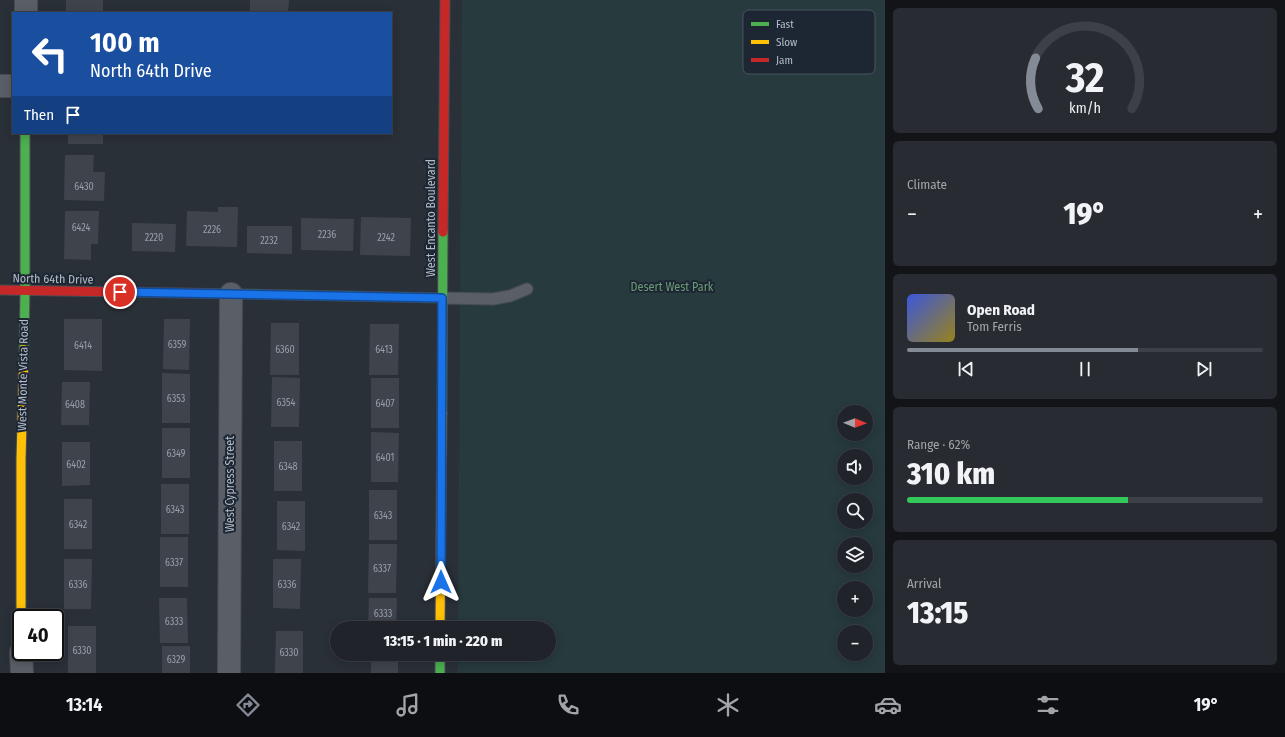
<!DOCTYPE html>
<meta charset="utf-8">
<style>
:root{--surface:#20242a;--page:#282c32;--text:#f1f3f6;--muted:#a2a4a8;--line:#3d4147;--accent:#848b96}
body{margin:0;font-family:"Fira Sans Condensed",sans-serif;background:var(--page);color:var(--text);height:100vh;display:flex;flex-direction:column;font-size:15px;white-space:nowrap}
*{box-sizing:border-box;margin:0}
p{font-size:13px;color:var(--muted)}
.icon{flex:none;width:22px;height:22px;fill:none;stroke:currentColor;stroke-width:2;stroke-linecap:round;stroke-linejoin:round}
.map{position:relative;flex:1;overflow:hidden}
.panel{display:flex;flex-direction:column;gap:8px;padding:8px;background:#121417;width:400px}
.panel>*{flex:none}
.hud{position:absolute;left:12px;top:12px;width:380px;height:122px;border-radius:0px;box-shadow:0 2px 10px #0003,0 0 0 1px var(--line);background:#1a4fa0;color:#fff;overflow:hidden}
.needle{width:26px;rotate:91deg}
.fabs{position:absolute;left:837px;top:405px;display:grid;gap:8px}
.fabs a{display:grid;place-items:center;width:36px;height:36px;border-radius:50%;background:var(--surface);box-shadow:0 2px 10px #0003,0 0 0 1px var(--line);font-size:20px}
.speed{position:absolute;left:12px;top:609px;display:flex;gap:8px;font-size:20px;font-weight:700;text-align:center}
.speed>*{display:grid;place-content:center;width:52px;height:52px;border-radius:50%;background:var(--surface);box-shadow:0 2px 10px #0003,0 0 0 1px var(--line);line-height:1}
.speed .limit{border:2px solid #111;border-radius:6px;background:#fff;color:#111}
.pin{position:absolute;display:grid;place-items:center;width:34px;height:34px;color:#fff;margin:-17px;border:2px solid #fff;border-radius:50%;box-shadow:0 1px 4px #0007}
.me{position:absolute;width:44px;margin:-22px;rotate:0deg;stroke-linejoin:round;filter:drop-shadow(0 0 3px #0008)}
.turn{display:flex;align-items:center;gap:14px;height:84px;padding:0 12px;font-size:18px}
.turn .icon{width:52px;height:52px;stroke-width:2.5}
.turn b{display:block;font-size:28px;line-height:34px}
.then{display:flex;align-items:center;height:38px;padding:0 12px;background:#0003;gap:8px;font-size:15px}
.big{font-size:30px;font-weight:800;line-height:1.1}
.panel .tile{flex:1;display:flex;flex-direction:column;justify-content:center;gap:6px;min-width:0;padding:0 14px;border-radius:6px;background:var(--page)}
.panel .dial{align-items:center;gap:0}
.dial svg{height:104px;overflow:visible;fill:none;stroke:var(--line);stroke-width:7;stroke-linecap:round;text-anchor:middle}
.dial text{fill:var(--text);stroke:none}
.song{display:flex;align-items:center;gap:12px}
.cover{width:48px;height:48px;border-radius:6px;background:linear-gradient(135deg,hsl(230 70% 55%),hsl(50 70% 35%))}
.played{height:4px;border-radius:2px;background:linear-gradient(90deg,var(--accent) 65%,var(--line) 65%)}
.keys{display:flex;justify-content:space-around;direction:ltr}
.heat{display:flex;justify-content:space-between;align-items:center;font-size:22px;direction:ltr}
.charge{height:6px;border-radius:3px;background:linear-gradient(90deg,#34c759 62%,var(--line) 0)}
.trip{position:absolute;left:330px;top:621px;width:226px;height:40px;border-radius:20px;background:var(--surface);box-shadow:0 2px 10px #0003,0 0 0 1px var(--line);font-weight:800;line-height:40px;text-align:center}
.dock{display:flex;height:64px;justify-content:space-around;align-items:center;background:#0d0e11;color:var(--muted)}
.dock .icon{width:28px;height:28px}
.dock .active{color:var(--accent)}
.dock b{font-size:18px;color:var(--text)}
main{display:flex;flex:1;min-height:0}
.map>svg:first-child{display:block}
.green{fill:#273a3e;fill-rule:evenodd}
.building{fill:#3f444c}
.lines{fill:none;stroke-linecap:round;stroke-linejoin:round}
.lane-casing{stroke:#484c55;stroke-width:13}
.street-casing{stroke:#484c55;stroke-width:24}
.fast-casing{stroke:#484c55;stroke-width:11}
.slow-casing{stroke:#484c55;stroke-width:11}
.jam-casing{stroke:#484c55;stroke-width:11}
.lane{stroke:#5a5e66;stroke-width:11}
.street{stroke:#5a5e66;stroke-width:22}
.fast{stroke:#4caf50;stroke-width:9}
.slow{stroke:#ffc107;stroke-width:9}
.jam{stroke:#c62828;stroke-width:9}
.route-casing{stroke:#114b97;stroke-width:10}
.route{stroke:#1a73e8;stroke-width:7}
.labels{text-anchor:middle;stroke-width:4;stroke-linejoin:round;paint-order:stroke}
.number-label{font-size:10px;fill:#979eaa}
.street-label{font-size:12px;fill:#b4bcc9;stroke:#1d2633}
.park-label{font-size:12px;fill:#6b9a76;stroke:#1d2633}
.key{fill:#1d2633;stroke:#4a5360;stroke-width:1}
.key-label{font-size:11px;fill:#b4bcc9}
</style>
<main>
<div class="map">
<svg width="885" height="673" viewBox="0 0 885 673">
<rect width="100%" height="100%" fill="#2a3038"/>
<!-- green -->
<path class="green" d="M462 0H885V673H458V654H549V628H458ZM844 412H866V434H844ZM844 456H866V478H844ZM844 500H866V522H844ZM844 544H866V566H844ZM844 588H866V610H844ZM844 632H866V654H844Z"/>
<!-- building -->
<g class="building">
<rect x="66" y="0" width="37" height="13"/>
<path d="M250 0H289L288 13H250Z"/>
<rect x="68" y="133" width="35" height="11"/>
<path d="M65 155H94L93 172H105L104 201 64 200Z"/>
<path d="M218 207H238L237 247 186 246 187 211 218 212Z"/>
<path d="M65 211H99L98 244H91V260L64 259Z"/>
<path d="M361 217 411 218 410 256 360 255Z"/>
<path d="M301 218 354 219 353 251 301 250Z"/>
<path d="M132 223 176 224 175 252 132 251Z"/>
<path d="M247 226H292V254L247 253Z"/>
<path d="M64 319H102V371L64 370Z"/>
<path d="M164 319H190L189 370 163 369Z"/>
<path d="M271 323H299V375H270Z"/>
<path d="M370 324H399L398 375H369Z"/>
<path d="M162 373 190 374V423H162Z"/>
<path d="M272 377 300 378 299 427H271Z"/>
<rect x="371" y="378" width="28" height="50"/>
<path d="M62 382H90L89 425H61Z"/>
<rect x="162" y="428" width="28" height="50"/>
<path d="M371 432 399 433 398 482H371Z"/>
<rect x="274" y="441" width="28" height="50"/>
<path d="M62 442H90V485L62 486Z"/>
<rect x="161" y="484" width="28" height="50"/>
<rect x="369" y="490" width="28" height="50"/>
<rect x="64" y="499" width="28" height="50"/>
<path d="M277 501H305V551L277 550Z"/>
<rect x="160" y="537" width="28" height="50"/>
<path d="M369 544H397L396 593H368Z"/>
<path d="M64 559H92L91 609H64Z"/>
<path d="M273 559H301L300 609 273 608Z"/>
<path d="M159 598H187L188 643H160Z"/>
<path d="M369 598H397L396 628H368Z"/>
<rect x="68" y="626" width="28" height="47"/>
<path d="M276 631H303V673H275Z"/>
<rect x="162" y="646" width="28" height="27"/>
<rect x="371" y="654" width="27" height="19"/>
</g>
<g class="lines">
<!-- lane casing -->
<g class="lane-casing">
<path id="lane" d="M442 298 493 299 510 296 527 289"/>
</g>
<!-- street casing -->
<g class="street-casing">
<g id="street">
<path d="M26 13V0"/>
<path d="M0 86H13"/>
<path d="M21 652 22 673"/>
<path d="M229 673 231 294"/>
</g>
</g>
<!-- fast casing -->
<g class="fast-casing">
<g id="fast">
<path d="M240 294 442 298"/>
<path d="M24 349 25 290V133"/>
<path d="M442 413 443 232"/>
<path d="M440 654V673"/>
</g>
</g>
<!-- slow casing -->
<g class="slow-casing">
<g id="slow">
<path d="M21 618V459L24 349"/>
<path d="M440 628 442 413"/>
</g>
</g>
<!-- jam casing -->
<g class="jam-casing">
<g id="jam">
<path d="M443 232 445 0"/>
<path d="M0 290 240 294"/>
</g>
</g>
<!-- lane -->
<use href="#lane" class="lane"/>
<!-- street -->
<use href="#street" class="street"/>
<!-- fast -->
<use href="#fast" class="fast"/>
<!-- slow -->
<use href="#slow" class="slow"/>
<!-- jam -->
<use href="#jam" class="jam"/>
</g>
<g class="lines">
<!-- route casing -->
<g class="route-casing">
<path id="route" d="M120 292 442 298 441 582"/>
</g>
<!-- route -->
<use href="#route" class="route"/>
</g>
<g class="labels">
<!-- number labels -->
<g class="number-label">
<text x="84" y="190">6430</text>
<text x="81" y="231">6424</text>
<text x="212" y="233">2226</text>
<text x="327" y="238">2236</text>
<text x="154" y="241">2220</text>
<text x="386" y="241">2242</text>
<text x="269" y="244">2232</text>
<text x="177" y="348">6359</text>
<text x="83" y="349">6414</text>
<text x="285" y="353">6360</text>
<text x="384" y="353">6413</text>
<text x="176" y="402">6353</text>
<text x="286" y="406">6354</text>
<text x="385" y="407">6407</text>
<text x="75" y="408">6408</text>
<text x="176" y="457">6349</text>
<text x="385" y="461">6401</text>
<text x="76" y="468">6402</text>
<text x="288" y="470">6348</text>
<text x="175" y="513">6343</text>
<text x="383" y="519">6343</text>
<text x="78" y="528">6342</text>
<text x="291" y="530">6342</text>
<text x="174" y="566">6337</text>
<text x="382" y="572">6337</text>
<text x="78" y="588">6336</text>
<text x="287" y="588">6336</text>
<text x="383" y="617">6333</text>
<text x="174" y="625">6333</text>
<text x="82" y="654">6330</text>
<text x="289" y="656">6330</text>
<text x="176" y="663">6329</text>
</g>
<!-- street labels -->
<g class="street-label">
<text transform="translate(431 218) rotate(-90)" y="4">West Encanto Boulevard</text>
<text transform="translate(53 279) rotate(1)" y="4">North 64th Drive</text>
<text transform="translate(23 375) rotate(-89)" y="4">West Monte Vista Road</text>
<text transform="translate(230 484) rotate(-90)" y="4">West Cypress Street</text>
</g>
<!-- park labels -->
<g class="park-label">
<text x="672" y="291">Desert West Park</text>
</g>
</g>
<!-- legend -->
<rect x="743" y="10" width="132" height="64" rx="6" class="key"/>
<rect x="751" y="22" width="18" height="4" fill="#4caf50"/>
<rect x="751" y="40" width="18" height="4" fill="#ffc107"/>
<rect x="751" y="58" width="18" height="4" fill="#c62828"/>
<g class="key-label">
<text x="776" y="28">Fast</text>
<text x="776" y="46">Slow</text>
<text x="776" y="64">Jam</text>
</g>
</svg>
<div class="fabs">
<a><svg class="needle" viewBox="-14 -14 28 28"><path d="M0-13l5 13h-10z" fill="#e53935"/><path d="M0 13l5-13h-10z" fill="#a2a4a8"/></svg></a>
<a><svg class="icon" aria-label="sound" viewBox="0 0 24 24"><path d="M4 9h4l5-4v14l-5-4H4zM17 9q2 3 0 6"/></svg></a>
<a><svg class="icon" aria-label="search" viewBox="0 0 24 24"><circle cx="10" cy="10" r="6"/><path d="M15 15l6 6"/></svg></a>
<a><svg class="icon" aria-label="layers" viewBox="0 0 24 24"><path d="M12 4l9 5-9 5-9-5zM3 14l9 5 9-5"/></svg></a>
<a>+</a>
<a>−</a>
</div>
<div class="speed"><div class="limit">40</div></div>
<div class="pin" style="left:120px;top:292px;background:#d93025"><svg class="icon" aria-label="arrive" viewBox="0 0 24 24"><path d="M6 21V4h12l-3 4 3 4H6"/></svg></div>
<svg class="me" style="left:441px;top:582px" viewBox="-20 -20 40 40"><path d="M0-17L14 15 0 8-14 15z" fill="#1a73e8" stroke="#fff" stroke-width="4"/></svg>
<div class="trip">13:15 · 1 min · 220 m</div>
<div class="hud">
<div class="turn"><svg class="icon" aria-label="left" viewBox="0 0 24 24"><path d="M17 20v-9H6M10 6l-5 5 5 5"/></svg><div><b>100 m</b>North 64th Drive</div></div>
<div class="then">Then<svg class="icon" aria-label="arrive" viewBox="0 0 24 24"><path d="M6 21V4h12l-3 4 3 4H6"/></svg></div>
</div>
</div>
<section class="panel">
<div class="tile dial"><svg viewBox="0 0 100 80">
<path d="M14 69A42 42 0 1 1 86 69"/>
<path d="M14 69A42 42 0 0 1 12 30" stroke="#848b96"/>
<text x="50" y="56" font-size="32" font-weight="700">32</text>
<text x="50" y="72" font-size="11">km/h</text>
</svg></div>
<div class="tile"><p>Climate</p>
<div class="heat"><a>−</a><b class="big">19°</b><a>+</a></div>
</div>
<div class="tile">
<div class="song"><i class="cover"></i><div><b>Open Road</b><p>Tom Ferris</p></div></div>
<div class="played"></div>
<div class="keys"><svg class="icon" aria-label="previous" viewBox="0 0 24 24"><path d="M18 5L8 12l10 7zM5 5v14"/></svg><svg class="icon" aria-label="pause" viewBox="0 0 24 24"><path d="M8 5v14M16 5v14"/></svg><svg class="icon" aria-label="next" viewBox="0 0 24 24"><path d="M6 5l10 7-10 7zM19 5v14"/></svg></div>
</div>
<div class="tile"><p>Range · 62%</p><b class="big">310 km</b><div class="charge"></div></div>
<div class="tile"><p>Arrival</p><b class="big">13:15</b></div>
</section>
</main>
<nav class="dock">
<b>13:14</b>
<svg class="icon active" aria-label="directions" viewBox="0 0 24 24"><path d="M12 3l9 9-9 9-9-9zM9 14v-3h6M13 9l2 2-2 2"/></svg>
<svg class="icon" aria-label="music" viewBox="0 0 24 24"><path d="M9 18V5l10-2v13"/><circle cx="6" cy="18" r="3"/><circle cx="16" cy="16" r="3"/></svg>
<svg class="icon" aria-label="phone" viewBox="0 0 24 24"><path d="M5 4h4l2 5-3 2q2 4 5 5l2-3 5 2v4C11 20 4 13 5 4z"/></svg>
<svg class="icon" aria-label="climate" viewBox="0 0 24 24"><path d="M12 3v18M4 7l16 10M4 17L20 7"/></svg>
<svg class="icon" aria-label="car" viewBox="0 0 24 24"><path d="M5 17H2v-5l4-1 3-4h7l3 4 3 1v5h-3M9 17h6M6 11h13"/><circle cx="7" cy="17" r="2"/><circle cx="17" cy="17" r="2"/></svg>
<svg class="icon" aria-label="filters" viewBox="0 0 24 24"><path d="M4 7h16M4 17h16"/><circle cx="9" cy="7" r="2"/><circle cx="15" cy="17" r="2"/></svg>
<b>19°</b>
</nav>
